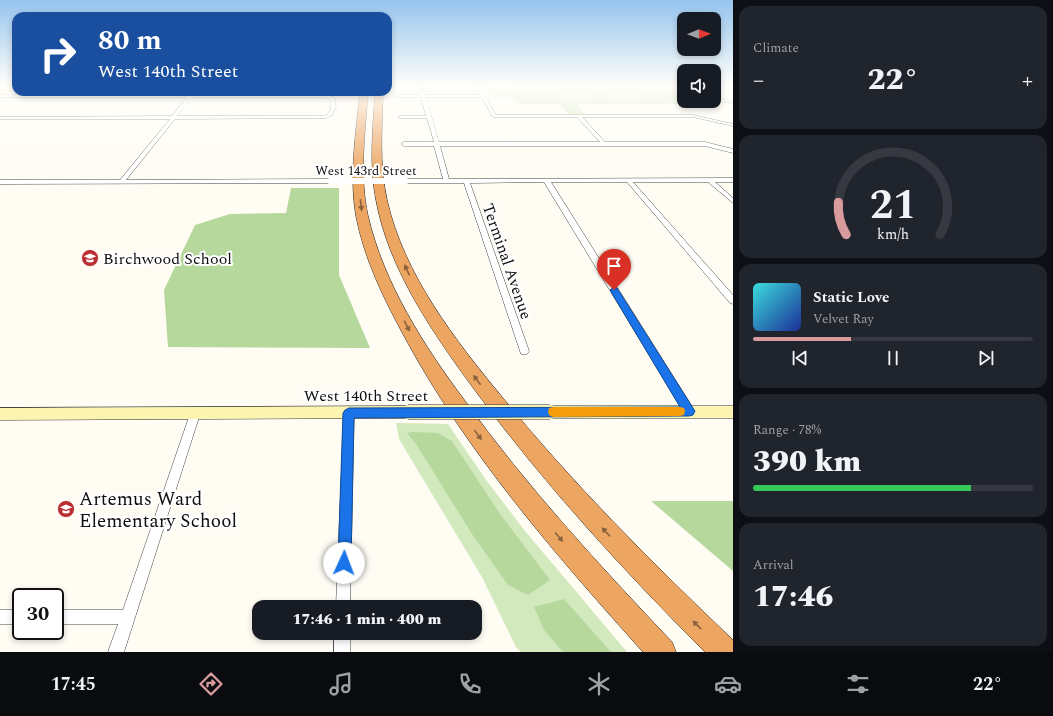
<!DOCTYPE html>
<meta charset="utf-8">
<style>
:root{--surface:#171b24;--page:#20242c;--text:#f1f3f6;--muted:#9ea1a6;--line:#363941;--accent:#d89a9d}
body{margin:0;font-family:Spectral,serif;background:var(--page);color:var(--text);height:100vh;display:flex;flex-direction:column;font-size:15px;white-space:nowrap}
*{box-sizing:border-box;margin:0}
p{font-size:13px;color:var(--muted)}
.icon{flex:none;width:22px;height:22px;fill:none;stroke:currentColor;stroke-width:2;stroke-linecap:round;stroke-linejoin:round}
.map{position:relative;flex:1;overflow:hidden}
.drawer{display:flex;flex-direction:column;gap:6px;padding:6px;background:#0d0f14;width:320px}
.drawer>*{flex:none}
.hud{position:absolute;left:12px;top:12px;width:380px;height:84px;border-radius:12px;box-shadow:0 2px 6px #0003;background:#1a4fa0;color:#fff;overflow:hidden}
.needle{width:26px;rotate:89deg}
.fabs{position:absolute;left:677px;top:12px;display:grid;gap:8px}
.fabs a{display:grid;place-items:center;width:44px;height:44px;border-radius:8px;background:var(--surface);box-shadow:0 2px 6px #0003;font-size:20px}
.speed{position:absolute;left:12px;top:588px;display:flex;gap:8px;font-size:20px;font-weight:700;text-align:center}
.speed>*{display:grid;place-content:center;width:52px;height:52px;border-radius:50%;background:var(--surface);box-shadow:0 2px 6px #0003;line-height:1}
.speed .limit{border:2px solid #111;border-radius:6px;background:#fff;color:#111}
.pin{position:absolute;display:grid;place-items:center;width:34px;height:34px;color:#fff;margin:-41px -17px;border-radius:50% 50% 50% 0;rotate:-45deg;box-shadow:0 0 4px #0007}
.pin .icon{rotate:45deg}
.me{position:absolute;width:44px;margin:-22px;rotate:2deg;stroke-linejoin:round;filter:drop-shadow(0 0 3px #0008)}
.turn{display:flex;align-items:center;gap:14px;height:84px;padding:0 20px;font-size:18px}
.turn .icon{width:52px;height:52px;stroke-width:2.5}
.turn b{display:block;font-size:28px;line-height:34px}
.big{font-size:30px;font-weight:800;line-height:1.1}
.drawer .widget{flex:1;display:flex;flex-direction:column;justify-content:center;gap:6px;min-width:0;padding:0 14px;border-radius:12px;background:var(--page)}
.drawer .dial{align-items:center;gap:0}
.dial svg{height:104px;overflow:visible;fill:none;stroke:var(--line);stroke-width:7;stroke-linecap:round;text-anchor:middle}
.dial text{fill:var(--text);stroke:none}
.song{display:flex;align-items:center;gap:12px}
.cover{width:48px;height:48px;border-radius:6px;background:linear-gradient(135deg,hsl(180 70% 55%),hsl(230 70% 35%))}
.played{height:4px;border-radius:2px;background:linear-gradient(90deg,var(--accent) 35%,var(--line) 35%)}
.keys{display:flex;justify-content:space-around;direction:ltr}
.heat{display:flex;justify-content:space-between;align-items:center;font-size:22px;direction:ltr}
.charge{height:6px;border-radius:3px;background:linear-gradient(90deg,#34c759 78%,var(--line) 0)}
.trip{position:absolute;left:252px;top:600px;width:230px;height:40px;border-radius:12px;background:var(--surface);box-shadow:0 2px 6px #0003;font-weight:800;line-height:40px;text-align:center}
.tabs{display:flex;height:64px;justify-content:space-around;align-items:center;background:#090b0e;color:var(--muted)}
.tabs .icon{width:28px;height:28px}
.tabs .active{color:var(--accent)}
.tabs b{font-size:18px;color:var(--text)}
main{display:flex;flex:1;min-height:0}
.map>svg:first-child{display:block}
.green{fill:#d2e8bd}
.forest{fill:#b6d89d}
.pitch{fill:#e3f0ce}
.lines{fill:none;stroke-linecap:round;stroke-linejoin:round}
.street-casing{stroke:#424242;stroke-width:1}
.secondary-casing{stroke:#313131;stroke-width:1}
.highway-casing{stroke:#202020;stroke-width:1}
.street{fill:#fff;fill-rule:evenodd}
.secondary{fill:#fbf5b1;fill-rule:evenodd}
.highway{fill:#eda562;fill-rule:evenodd}
.street-bridge-casing{stroke:#424242;stroke-width:6;stroke-linecap:butt}
.secondary-bridge-casing{stroke:#313131;stroke-width:15;stroke-linecap:butt}
.street-bridge{stroke:#fff;stroke-width:6}
.secondary-bridge{stroke:#fbf5b1;stroke-width:14}
.oneway{fill:#89623d}
.route{fill:#1a73e8;stroke:#114b97}
.slow{fill:#f59e0b}
.labels{text-anchor:middle;stroke-width:4;stroke-linejoin:round;paint-order:stroke}
.far-street-label{font-size:13px;fill:#0f0f0f;stroke:#fff}
.poi-label{font-size:16px;fill:#0f0f0f;stroke:#fff;text-anchor:start}
.street-label{font-size:16px;fill:#0f0f0f;stroke:#fff}
.near-poi-label{font-size:19px;fill:#0f0f0f;stroke:#fff;text-anchor:start}
</style>
<main>
<div class="map">
<svg width="733" height="652" viewBox="0 0 733 652">
<rect width="100%" height="100%" fill="#fefcf3"/>
<!-- green -->
<g class="green">
<path d="M668 87 684 98V101H688L692 104H577L584 114H568L560 104H519L513 97H491L485 88Z"/>
<path d="M396 423 448 424 486 480 525 531 627 652H521L516 647 482 577 399 439Z"/>
</g>
<!-- forest -->
<g class="forest">
<path d="M291 188H339V275L370 348 168 347 164 290 195 225 230 214 286 213Z"/>
<path d="M412 432 438 433 452 441 500 514 550 580 528 595 508 585 472 534 416 444 407 433Z"/>
<path d="M651 501H733V571Z"/>
<path d="M564 599 611 652H563L544 630 534 607Z"/>
</g>
<!-- pitch -->
<g class="pitch">
<path d="M639 88 641 95 639 99 612 103 596 88Z"/>
<path d="M551 89H592L593 95 590 99 564 104Z"/>
</g>
<g class="lines">
<!-- street casing -->
<g class="street-casing">
<g id="street">
<path d="M418 85H422L425 95H480L475 85H479L496 115H693L733 124V126L693 117H582L605 142H705L733 149V153L705 146H440L449 179 733 178V182H715L733 198V203L708 182H633L733 295V304L730 303 627 182H551L693 408 694 411 693 414 689 416 685 414 544 182 470 183 529 351 527 354H521L464 183H406L403 181 406 179H443L434 146H404L401 144 404 142H434L427 118H400L398 117 400 116H426L421 97H396L394 96 396 95H421ZM426 97H482L492 116 494 117H577L600 142H439Z"/>
<path d="M191 92H195L194 95H322L334 97 336 107 332 115 326 118 175 119 126 180 330 179 333 181 330 183 0 184V180H120L170 119H0V117L172 116 187 97H0V95H189ZM192 97H322L330 99C332 106 332 112 325 116H177Z"/>
<path d="M714 96 733 102V104L714 98Z"/>
<path d="M349 408 353 410 354 413 350 607H336L344 413 345 410Z"/>
<path d="M195 409 199 411 200 414 124 652H108L118 624H55V610H123L190 414 191 411Z"/>
<rect x="0" y="610" width="21" height="14"/>
<rect x="334" y="633" width="16" height="19"/>
</g>
</g>
<!-- secondary casing -->
<g class="secondary-casing">
<g id="secondary">
<path d="M10 85H16V87L0 96V92Z"/>
<path d="M408 406 413 408 415 412 413 416 408 418 0 420V408Z"/>
<path d="M550 406H733V418H550L545 416 543 412 545 408Z"/>
</g>
</g>
<!-- highway casing -->
<g class="highway-casing">
<g id="highway">
<path d="M360 92H368C365 133 359 176 368 216 384 284 424 346 465 401 527 487 599 565 672 642L676 652H643C555 554 466 452 403 334 383 297 364 258 356 216 349 175 356 133 360 92Z"/>
<path d="M375 92H383C382 128 379 165 387 200 404 275 455 340 502 397 573 484 652 563 733 640V652H705C624 571 546 486 477 393 435 336 389 271 376 200 369 165 373 128 375 92Z"/>
</g>
</g>
<!-- street -->
<use href="#street" class="street"/>
<!-- secondary -->
<use href="#secondary" class="secondary"/>
<!-- highway -->
<use href="#highway" class="highway"/>
<!-- street-bridge casing -->
<g class="street-bridge-casing">
<path id="street-bridge" d="M330 181H406"/>
</g>
<!-- secondary-bridge casing -->
<g class="secondary-bridge-casing">
<path id="secondary-bridge" d="M408 412H550"/>
</g>
<!-- street-bridge -->
<use href="#street-bridge" class="street-bridge"/>
<!-- secondary-bridge -->
<use href="#secondary-bridge" class="secondary-bridge"/>
</g>
<!-- one-way arrows -->
<defs><path id="oneway-solid" d="M-6-.8H1V-3.2L6.5 0L1 3.2V.8H-6Z"/></defs>
<g class="oneway">
<use href="#oneway-solid" transform="translate(361 205) rotate(83)"/>
<use href="#oneway-solid" transform="translate(407 270) rotate(-115)"/>
<use href="#oneway-solid" transform="translate(407 326) rotate(62)"/>
<use href="#oneway-solid" transform="translate(477 380) rotate(-127)"/>
<use href="#oneway-solid" transform="translate(478 435) rotate(54)"/>
<use href="#oneway-solid" transform="translate(606 532) rotate(-133)"/>
<use href="#oneway-solid" transform="translate(559 537) rotate(49)"/>
<use href="#oneway-solid" transform="translate(697 625) rotate(-136)"/>
</g>
<!-- sky -->
<linearGradient id="sky" x2="0" y2="1"><stop stop-color="#95c4ed"/><stop offset="0.48" stop-color="#fffefa"/><stop offset="1" stop-color="#fffefa" stop-opacity="0"/></linearGradient>
<rect width="733" height="177" fill="url(#sky)"/>
<!-- route -->
<path class="route" d="M614 287 617 288 693 408 695 411 693 415 689 416 354 418 351 563 349 568 344 570 340 568 338 563 343 413 345 410 349 408 680 407 610 290Z"/>
<!-- slow -->
<path class="slow" d="M553 407H680L684 408 685 411 684 415 680 416 553 417 549 415 548 412 549 408Z"/>
<!-- icons -->
<defs>
<g id="school-disc" transform="scale(0.9)"><circle r="9.5" fill="#ba2d30" stroke="#fff"/><path d="M0-5L7-2L0 1L-7-2ZM-4 1L0 2.5L4 1V4Q0 6-4 4Z" fill="#fff"/></g>
</defs>
<g fill-rule="evenodd">
<use href="#school-disc" x="90" y="258"/>
<use href="#school-disc" x="66" y="509"/>
</g>
<g class="labels">
<!-- far-street labels -->
<g class="far-street-label">
<text x="366" y="175">West 143rd Street</text>
</g>
<!-- poi labels -->
<g class="poi-label">
<text x="103" y="264">Birchwood School</text>
</g>
<!-- street labels -->
<g class="street-label">
<text transform="translate(508 261) rotate(71)" y="6">Terminal Avenue</text>
<text x="366" y="401">West 140th Street</text>
</g>
<!-- near-poi labels -->
<g class="near-poi-label">
<text x="79" y="505">Artemus Ward<tspan x="79" dy="22">Elementary School</tspan></text>
</g>
</g>
</svg>
<div class="fabs">
<a><svg class="needle" viewBox="-14 -14 28 28"><path d="M0-13l5 13h-10z" fill="#e53935"/><path d="M0 13l5-13h-10z" fill="#9ea1a6"/></svg></a>
<a><svg class="icon" aria-label="sound" viewBox="0 0 24 24"><path d="M4 9h4l5-4v14l-5-4H4zM17 9q2 3 0 6"/></svg></a>
</div>
<div class="speed"><div class="limit">30</div></div>
<div class="pin" style="left:614px;top:290px;background:#d93025"><svg class="icon" aria-label="arrive" viewBox="0 0 24 24"><path d="M6 21V4h12l-3 4 3 4H6"/></svg></div>
<svg class="me" style="left:344px;top:563px" viewBox="-20 -20 40 40"><circle r="19" fill="#fff"/><path d="M0-13L10 11 0 6-10 11z" fill="#1a73e8"/></svg>
<div class="trip">17:46 · 1 min · 400 m</div>
<div class="hud">
<div class="turn"><svg class="icon" aria-label="right" viewBox="0 0 24 24"><path d="M7 20v-9h11M14 6l5 5-5 5"/></svg><div><b>80 m</b>West 140th Street</div></div>
</div>
</div>
<section class="drawer">
<div class="widget"><p>Climate</p>
<div class="heat"><a>−</a><b class="big">22°</b><a>+</a></div>
</div>
<div class="widget dial"><svg viewBox="0 0 100 80">
<path d="M14 69A42 42 0 1 1 86 69"/>
<path d="M14 69A42 42 0 0 1 8 44" stroke="#d89a9d"/>
<text x="50" y="56" font-size="32" font-weight="700">21</text>
<text x="50" y="72" font-size="11">km/h</text>
</svg></div>
<div class="widget">
<div class="song"><i class="cover"></i><div><b>Static Love</b><p>Velvet Ray</p></div></div>
<div class="played"></div>
<div class="keys"><svg class="icon" aria-label="previous" viewBox="0 0 24 24"><path d="M18 5L8 12l10 7zM5 5v14"/></svg><svg class="icon" aria-label="pause" viewBox="0 0 24 24"><path d="M8 5v14M16 5v14"/></svg><svg class="icon" aria-label="next" viewBox="0 0 24 24"><path d="M6 5l10 7-10 7zM19 5v14"/></svg></div>
</div>
<div class="widget"><p>Range · 78%</p><b class="big">390 km</b><div class="charge"></div></div>
<div class="widget"><p>Arrival</p><b class="big">17:46</b></div>
</section>
</main>
<nav class="tabs">
<b>17:45</b>
<svg class="icon active" aria-label="directions" viewBox="0 0 24 24"><path d="M12 3l9 9-9 9-9-9zM9 14v-3h6M13 9l2 2-2 2"/></svg>
<svg class="icon" aria-label="music" viewBox="0 0 24 24"><path d="M9 18V5l10-2v13"/><circle cx="6" cy="18" r="3"/><circle cx="16" cy="16" r="3"/></svg>
<svg class="icon" aria-label="phone" viewBox="0 0 24 24"><path d="M5 4h4l2 5-3 2q2 4 5 5l2-3 5 2v4C11 20 4 13 5 4z"/></svg>
<svg class="icon" aria-label="climate" viewBox="0 0 24 24"><path d="M12 3v18M4 7l16 10M4 17L20 7"/></svg>
<svg class="icon" aria-label="car" viewBox="0 0 24 24"><path d="M5 17H2v-5l4-1 3-4h7l3 4 3 1v5h-3M9 17h6M6 11h13"/><circle cx="7" cy="17" r="2"/><circle cx="17" cy="17" r="2"/></svg>
<svg class="icon" aria-label="filters" viewBox="0 0 24 24"><path d="M4 7h16M4 17h16"/><circle cx="9" cy="7" r="2"/><circle cx="15" cy="17" r="2"/></svg>
<b>22°</b>
</nav>
